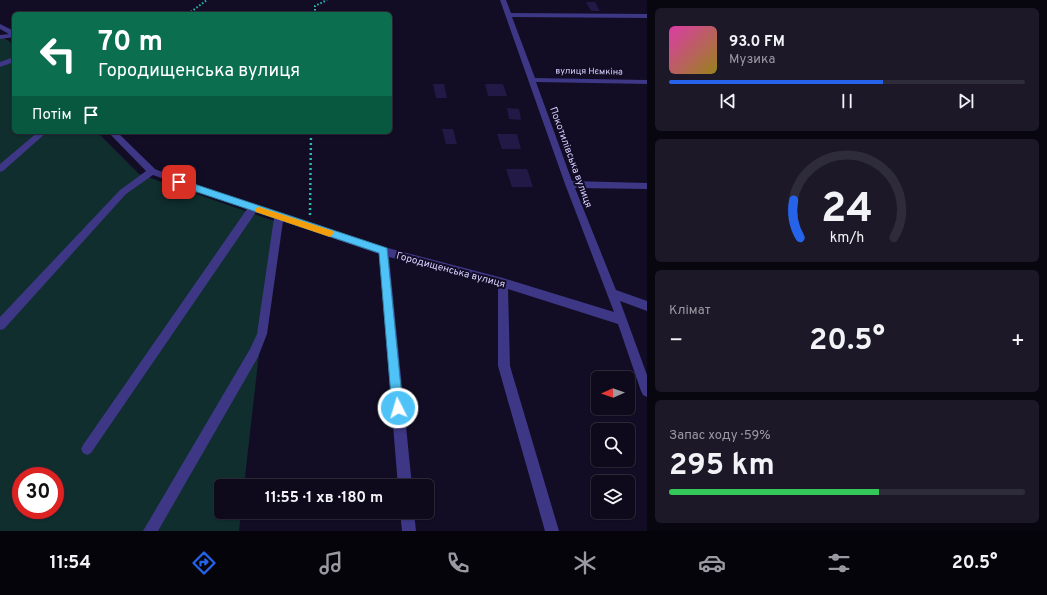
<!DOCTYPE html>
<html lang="uk">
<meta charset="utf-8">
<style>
:root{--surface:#0e0a1b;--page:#1c1828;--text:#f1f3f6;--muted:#9b9aa3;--line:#2e2b3a;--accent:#2563eb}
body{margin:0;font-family:Overpass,sans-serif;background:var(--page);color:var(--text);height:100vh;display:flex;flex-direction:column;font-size:15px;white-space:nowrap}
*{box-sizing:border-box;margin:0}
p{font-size:13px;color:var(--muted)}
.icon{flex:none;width:22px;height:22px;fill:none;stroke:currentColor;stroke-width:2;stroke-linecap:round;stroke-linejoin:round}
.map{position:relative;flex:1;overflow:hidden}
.details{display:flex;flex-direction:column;gap:8px;padding:8px;background:#08060f;width:400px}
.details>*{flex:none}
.guide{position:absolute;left:12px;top:12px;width:380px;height:122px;border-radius:6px;box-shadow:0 1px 3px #0004,0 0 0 1px var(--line);background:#0b6e4f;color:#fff;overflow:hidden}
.needle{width:26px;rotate:268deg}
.fabs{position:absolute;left:591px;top:371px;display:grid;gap:8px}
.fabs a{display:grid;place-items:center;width:44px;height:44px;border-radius:6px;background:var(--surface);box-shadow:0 1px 3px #0004,0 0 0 1px var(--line);font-size:20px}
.speed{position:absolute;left:12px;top:467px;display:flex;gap:8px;font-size:20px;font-weight:700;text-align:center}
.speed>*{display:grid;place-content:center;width:52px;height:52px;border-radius:50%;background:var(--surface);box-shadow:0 1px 3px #0004,0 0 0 1px var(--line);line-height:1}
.speed .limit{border:6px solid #d22;background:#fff;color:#111}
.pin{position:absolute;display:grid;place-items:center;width:34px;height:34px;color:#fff;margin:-17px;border-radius:8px;box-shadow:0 2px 6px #0006}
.me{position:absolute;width:44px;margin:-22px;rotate:355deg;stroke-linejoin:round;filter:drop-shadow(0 0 3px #0008)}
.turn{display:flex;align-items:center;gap:14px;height:84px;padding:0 20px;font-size:18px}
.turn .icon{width:52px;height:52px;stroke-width:2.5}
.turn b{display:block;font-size:28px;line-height:34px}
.then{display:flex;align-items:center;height:38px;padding:0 20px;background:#0003;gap:8px;font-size:15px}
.big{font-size:30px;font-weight:700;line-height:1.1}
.details .tile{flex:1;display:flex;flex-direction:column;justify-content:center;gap:6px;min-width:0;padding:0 14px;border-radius:6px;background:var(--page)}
.details .dial{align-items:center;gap:0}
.dial svg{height:104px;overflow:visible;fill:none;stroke:var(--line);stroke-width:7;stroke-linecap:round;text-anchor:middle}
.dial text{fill:var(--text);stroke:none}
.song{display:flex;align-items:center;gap:12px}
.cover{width:48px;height:48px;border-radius:6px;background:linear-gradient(135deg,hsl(320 70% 55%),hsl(50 70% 35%))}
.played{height:4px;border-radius:2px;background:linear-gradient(90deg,var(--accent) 60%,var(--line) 60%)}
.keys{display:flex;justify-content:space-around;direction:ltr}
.heat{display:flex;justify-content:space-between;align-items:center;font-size:22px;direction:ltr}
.charge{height:6px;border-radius:3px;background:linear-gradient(90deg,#34c759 59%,var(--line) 0)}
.trip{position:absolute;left:214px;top:479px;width:220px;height:40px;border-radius:6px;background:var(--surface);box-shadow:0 1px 3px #0004,0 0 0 1px var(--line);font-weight:700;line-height:40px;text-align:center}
.tab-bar{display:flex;height:64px;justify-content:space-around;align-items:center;background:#06040b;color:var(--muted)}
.tab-bar .icon{width:28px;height:28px}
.tab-bar .active{color:var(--accent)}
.tab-bar b{font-size:18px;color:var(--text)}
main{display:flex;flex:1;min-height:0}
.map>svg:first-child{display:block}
.green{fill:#102e2e;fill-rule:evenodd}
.building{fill:#231946}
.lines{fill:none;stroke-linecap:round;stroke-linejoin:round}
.path-far1{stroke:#2ab9b6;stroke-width:2;stroke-dasharray:1.5 2;stroke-linecap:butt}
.path{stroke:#2ab9b6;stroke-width:2.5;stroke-dasharray:2 3;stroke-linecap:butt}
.minor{fill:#3d3785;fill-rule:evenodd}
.route{fill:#4fc3f7;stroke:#337fa1}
.slow{fill:#f59e0b}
.labels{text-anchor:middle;stroke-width:4;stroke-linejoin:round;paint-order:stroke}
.far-street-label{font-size:9px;fill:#d7d0ff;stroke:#120d24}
.street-label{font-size:10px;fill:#d7d0ff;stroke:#120d24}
</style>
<main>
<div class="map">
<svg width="647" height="531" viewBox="0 0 647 531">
<rect width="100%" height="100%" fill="#120d24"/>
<!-- green -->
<path class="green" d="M0 36 9 41 14 46V132H97L139 174 274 221 244 486H221V512H241L239 531H0ZM21 476H55V510H21Z"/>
<!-- building -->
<g class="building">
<path d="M586 2H595L600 11H591Z"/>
<path d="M433 84H444L447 98H436Z"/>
<path d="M485 84H503L507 96H488Z"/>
<path d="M507 108 519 109 521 120 509 119Z"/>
<path d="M442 129H453L457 144H446Z"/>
<path d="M497 134H517L521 149H502Z"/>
<path d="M506 169H527L533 187H512Z"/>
</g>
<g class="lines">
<!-- path-far1 -->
<g class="path-far1">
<path d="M188 14 207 0"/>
<path d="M315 14V6L327 0"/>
<path d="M311 134V132"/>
</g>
<!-- path -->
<path class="path" d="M310 215 311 133"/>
<!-- minor -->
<g class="minor">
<path d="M500 0H506L511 13 647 14V18L512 17 535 78 647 80V84L536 82 572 181 647 183V189L575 188 616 290 647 301V311L620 301 647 375V397L643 395 641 391 618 324 508 289 510 366 559 531H545L498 366V286L389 257 412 486H398L379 254 283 221 267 334 258 357 158 531H143L250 349 257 334 274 218 256 212 91 453 87 455 83 453 81 449 83 445 247 209 153 175 126 194 4 329 0 330V317L120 190 146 171 108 132H117L155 169 182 180 384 247 503 278 614 312 565 184Z"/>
<path d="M0 24 14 31V37L0 39V35L9 34 0 29Z"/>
<path d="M14 57V62L0 67V62Z"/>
<path d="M38 132H47L3 171 0 172V164Z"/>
<path d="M400 512H414L416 531H402Z"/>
</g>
</g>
<!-- route -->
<path class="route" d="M179 179 387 248 403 408 402 411 398 413 394 411 392 408 379 253 176 185 175 182Z"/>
<!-- slow -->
<path class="slow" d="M259 207 333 231 334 233 330 237 256 212 255 210 256 208Z"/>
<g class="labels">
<!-- far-street labels -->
<g class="far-street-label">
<text transform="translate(589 71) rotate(1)" y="3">вулиця Нємкіна</text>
</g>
<!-- street labels -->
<g class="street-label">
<text transform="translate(572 157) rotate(70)" y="4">Покотилівська вулиця</text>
<text transform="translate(451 269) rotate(15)" y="4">Городищенська вулиця</text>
</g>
</g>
</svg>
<div class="fabs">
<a><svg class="needle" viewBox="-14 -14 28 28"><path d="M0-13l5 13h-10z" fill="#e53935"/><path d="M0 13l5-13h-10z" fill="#9b9aa3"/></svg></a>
<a><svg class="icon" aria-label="search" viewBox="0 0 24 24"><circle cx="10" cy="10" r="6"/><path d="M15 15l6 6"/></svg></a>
<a><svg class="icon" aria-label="layers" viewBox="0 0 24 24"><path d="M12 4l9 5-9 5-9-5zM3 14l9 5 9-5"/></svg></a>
</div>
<div class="speed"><div class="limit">30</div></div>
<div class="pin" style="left:179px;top:182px;background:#d93025"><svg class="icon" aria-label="arrive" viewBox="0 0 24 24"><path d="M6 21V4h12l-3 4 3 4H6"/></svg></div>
<svg class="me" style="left:398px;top:408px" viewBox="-20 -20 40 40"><circle r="17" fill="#4fc3f7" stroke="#fff" stroke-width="3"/><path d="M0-11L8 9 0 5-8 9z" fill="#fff"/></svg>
<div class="trip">11:55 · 1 хв · 180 m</div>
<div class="guide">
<div class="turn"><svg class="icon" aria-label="left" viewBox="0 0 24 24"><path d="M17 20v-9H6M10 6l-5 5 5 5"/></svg><div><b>70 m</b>Городищенська вулиця</div></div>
<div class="then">Потім<svg class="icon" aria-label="arrive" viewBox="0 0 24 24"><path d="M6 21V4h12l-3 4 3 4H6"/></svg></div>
</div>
</div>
<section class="details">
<div class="tile">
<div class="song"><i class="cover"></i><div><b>93.0 FM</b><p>Музика</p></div></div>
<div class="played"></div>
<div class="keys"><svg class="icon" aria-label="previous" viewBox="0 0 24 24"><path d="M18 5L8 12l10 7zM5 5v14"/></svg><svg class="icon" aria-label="pause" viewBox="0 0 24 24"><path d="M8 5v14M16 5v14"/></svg><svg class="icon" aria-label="next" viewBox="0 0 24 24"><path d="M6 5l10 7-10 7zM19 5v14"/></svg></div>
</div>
<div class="tile dial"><svg viewBox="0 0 100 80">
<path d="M14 69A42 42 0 1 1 86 69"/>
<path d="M14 69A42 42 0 0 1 9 40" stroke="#2563eb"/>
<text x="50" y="56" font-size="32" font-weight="700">24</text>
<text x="50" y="72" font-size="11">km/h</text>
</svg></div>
<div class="tile"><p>Клімат</p>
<div class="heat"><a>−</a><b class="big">20.5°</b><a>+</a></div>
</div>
<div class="tile"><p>Запас ходу · 59%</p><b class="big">295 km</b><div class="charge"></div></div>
</section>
</main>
<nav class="tab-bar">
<b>11:54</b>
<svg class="icon active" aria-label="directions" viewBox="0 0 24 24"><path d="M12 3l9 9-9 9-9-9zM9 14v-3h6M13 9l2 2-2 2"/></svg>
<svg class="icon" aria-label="music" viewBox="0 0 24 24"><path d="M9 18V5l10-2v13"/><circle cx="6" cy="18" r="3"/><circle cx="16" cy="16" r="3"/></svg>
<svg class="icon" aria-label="phone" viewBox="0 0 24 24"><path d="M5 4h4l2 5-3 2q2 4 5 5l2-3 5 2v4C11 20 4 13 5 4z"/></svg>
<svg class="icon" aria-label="climate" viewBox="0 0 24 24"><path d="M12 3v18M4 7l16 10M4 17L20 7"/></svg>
<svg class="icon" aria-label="car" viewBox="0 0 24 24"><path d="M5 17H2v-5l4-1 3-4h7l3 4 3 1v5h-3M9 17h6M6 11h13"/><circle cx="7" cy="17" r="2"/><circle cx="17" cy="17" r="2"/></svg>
<svg class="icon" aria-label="filters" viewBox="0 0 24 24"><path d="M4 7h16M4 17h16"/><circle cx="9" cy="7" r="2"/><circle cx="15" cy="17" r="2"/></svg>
<b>20.5°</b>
</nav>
